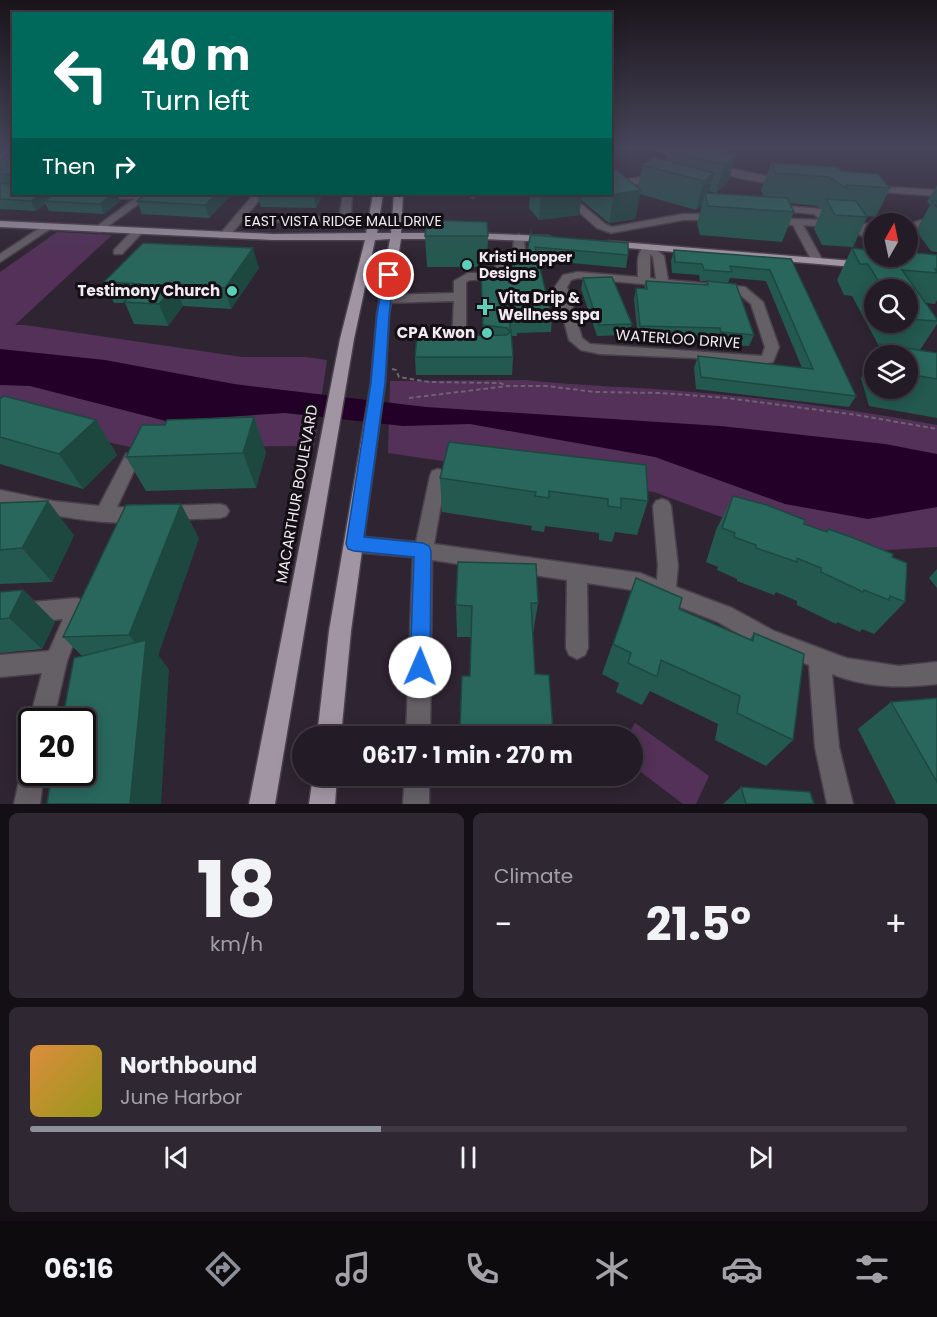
<!DOCTYPE html>
<meta charset="utf-8">
<style>
:root{--surface:#231b25;--page:#2f2832;--text:#f1f3f6;--muted:#a3a1a7;--line:#403942;--accent:#8c9099}
body{margin:0;font-family:Poppins,sans-serif;background:var(--page);color:var(--text);height:100vh;display:flex;flex-direction:column;font-size:22px;white-space:nowrap}
*{box-sizing:border-box;margin:0}
p{font-size:20px;color:var(--muted)}
.icon{flex:none;width:33px;height:33px;fill:none;stroke:currentColor;stroke-width:2;stroke-linecap:round;stroke-linejoin:round}
.map{position:relative;height:804px;overflow:hidden}
.details{display:flex;flex-direction:column;gap:9px;padding:9px;background:#130f14;flex:1}
.details>*{flex:none}
.hud{position:absolute;left:12px;top:12px;width:600px;height:183px;border-radius:0px;box-shadow:0 3px 15px #0003,0 0 0 2px var(--line);background:#00695c;color:#fff;overflow:hidden}
.needle{width:39px;rotate:9deg}
.controls{position:absolute;left:864px;top:213px;display:grid;gap:12px}
.controls a{display:grid;place-items:center;width:54px;height:54px;border-radius:50%;background:var(--surface);box-shadow:0 3px 15px #0003,0 0 0 2px var(--line);font-size:30px}
.speed{position:absolute;left:18px;top:708px;display:flex;gap:12px;font-size:30px;font-weight:700;text-align:center}
.speed>*{display:grid;place-content:center;width:78px;height:78px;border-radius:50%;background:var(--surface);box-shadow:0 3px 15px #0003,0 0 0 2px var(--line);line-height:1}
.speed .limit{border:3px solid #111;border-radius:9px;background:#fff;color:#111}
.pin{position:absolute;display:grid;place-items:center;width:51px;height:51px;color:#fff;margin:-26px;border:3px solid #fff;border-radius:50%;box-shadow:0 2px 6px #0007}
.me{position:absolute;width:66px;margin:-33px;rotate:1deg;stroke-linejoin:round;filter:drop-shadow(0 0 4px #0008)}
.turn{display:flex;align-items:center;gap:21px;height:126px;padding:0 30px;font-size:27px}
.turn .icon{width:78px;height:78px;stroke-width:2.5}
.turn b{display:block;font-size:42px;line-height:51px}
.then{display:flex;align-items:center;height:57px;padding:0 30px;background:#0003;gap:12px;font-size:22px}
.big{font-size:45px;font-weight:700;line-height:1.1}
.details .tile{flex:1;display:flex;flex-direction:column;justify-content:center;gap:9px;min-width:0;padding:0 21px;border-radius:9px;background:var(--page)}
.details .dial{align-items:center;gap:0}
.dial b{font-size:78px;line-height:1}
.song{display:flex;align-items:center;gap:18px}
.cover{width:72px;height:72px;border-radius:9px;background:linear-gradient(135deg,hsl(30 70% 55%),hsl(60 70% 35%))}
.played{height:6px;border-radius:3px;background:linear-gradient(90deg,var(--accent) 40%,var(--line) 40%)}
.keys{display:flex;justify-content:space-around;direction:ltr}
.heat{display:flex;justify-content:space-between;align-items:center;font-size:33px;direction:ltr}
.details .tiles{flex:1;display:grid;gap:9px;grid-template-columns:1fr 1fr}
.tile:last-child{grid-column:span 2}
.trip{position:absolute;left:292px;top:726px;width:351px;height:60px;border-radius:30px;background:var(--surface);box-shadow:0 3px 15px #0003,0 0 0 2px var(--line);font-weight:700;line-height:60px;text-align:center}
.menu{display:flex;height:96px;justify-content:space-around;align-items:center;background:#0e0b0f;color:var(--muted)}
.menu .icon{width:42px;height:42px}
.menu .current{color:var(--accent)}
.menu b{font-size:27px;color:var(--text)}
.map>svg:first-child{display:block}
.green{fill:#533158}
.water{fill:#220028}
.lines{fill:none;stroke-linecap:round;stroke-linejoin:round}
.minor-casing{stroke:#4a404c;stroke-width:3}
.major-casing{stroke:#4a404c;stroke-width:3}
.path{stroke:#6d646f;stroke-width:2;stroke-dasharray:4.5 3;stroke-linecap:butt}
.minor{fill:#655f66;fill-rule:evenodd}
.major{fill:#a195a3;fill-rule:evenodd}
.wall{fill:#23594f;fill-rule:evenodd}
.shaded-wall{fill:#1d4840}
.building{fill:#29675c;stroke:#1d4840;stroke-width:1.5}
.route{fill:#1a73e8;stroke:#114b97;stroke-width:1.5}
.poi-dot{fill:#5dceb9;stroke:#140f15;stroke-width:2}
.labels{text-anchor:middle;stroke-width:6;stroke-linejoin:round;paint-order:stroke}
.far-street-label{font-size:14px;fill:#f1eaf2;stroke:#140f15}
.far-poi-label{font-size:14px;font-weight:bold;fill:#f1eaf2;stroke:#140f15;text-anchor:start}
.poi-label{font-size:15px;font-weight:bold;fill:#f1eaf2;stroke:#140f15;text-anchor:end}
.street-label{font-size:15px;fill:#f1eaf2;stroke:#140f15}
</style>
<div class="map">
<svg width="937" height="804" viewBox="0 0 937 804">
<rect width="100%" height="100%" fill="#2f2431"/>
<!-- green -->
<g class="green">
<path d="M57 232 112 235 15 325H25L242 357H306L327 360 314 448 294 446 134 448 0 418V272Z"/>
<path d="M525 380C581 386 637 387 693 392 775 399 856 410 937 425V547L821 554 654 492 388 453 390 381Z"/>
<path d="M635 723 709 776 696 804H683L633 766V736H627Z"/>
</g>
<!-- water -->
<path class="water" d="M0 349 105 360 234 384 426 407 720 426 885 444 937 454V507L868 519 785 504 655 457 470 424 403 426 285 413 166 421 30 386 0 385Z"/>
<g class="lines">
<!-- minor casing -->
<g class="minor-casing">
<g id="minor">
<path d="M6 148 14 149 0 163V155Z"/>
<path d="M653 148H664L689 159 682 161Z"/>
<path d="M711 164 784 180 789 183 784 186 739 178 708 169V165Z"/>
<path d="M649 176 663 181 658 184 649 182 610 188V182Z"/>
<path d="M871 186 937 190V196L868 191V187Z"/>
<path d="M84 194H152L100 232 96 231V227L134 199 88 197Z"/>
<path d="M254 194H264L247 215 327 217 340 213 343 194H352L351 212 348 217 327 223 242 221 228 238H220V234Z"/>
<path d="M467 194H477L478 195 473 198Z"/>
<path d="M559 194H569L605 224 612 227 683 214H719L724 217 719 220H683L611 233 597 228Z"/>
<path d="M774 205 821 209 833 220 863 224 878 223 874 224V228L867 230 874 235V243L857 233V229L803 225 823 261 821 263H813L793 225 770 224 765 221 770 218 821 220 814 214 771 210 769 208Z"/>
<path d="M929 218H937V224L908 230V224Z"/>
<path d="M46 224 51 227 50 229 0 262V254Z"/>
<path d="M138 228 143 231 142 233 122 254H114V250L134 229Z"/>
<path d="M519 234 524 237 525 255 508 261V273L502 279 470 280 466 282V339L478 345 476 348H466L452 341 454 301 385 303 379 299 385 295 454 293V281L468 273H495L496 259 513 253 514 237Z"/>
<path d="M649 244 664 256 668 280 745 287 763 302 779 347 773 362 761 365 694 358 600 354 581 350 569 340 555 287 563 275 578 272 638 277C638 263 635 250 649 244ZM650 254 653 257 656 279 650 278ZM578 278 738 293 751 304 765 347 762 356 590 344 582 338 567 287 571 280Z"/>
<path d="M132 452 138 454 140 458 117 507 148 509 151 514 148 519C116 530 35 512 0 504V490L53 501 99 506 126 454Z"/>
<path d="M438 469 444 471 446 476 434 544 640 573 657 580 658 566 653 506 656 501 662 499 668 501 671 506 678 566 676 587 732 608 774 631 846 658 899 666 937 662V684C901 688 866 688 832 674L839 747 853 804H827L815 747 809 665 760 646 718 622 639 591 587 583 588 648 585 655 577 659 569 655 566 648 567 580 432 560 430 736H406L413 557 354 552 347 550 345 544 347 538 354 536 416 542 430 476 432 471Z"/>
<path d="M220 504 226 506 229 511 226 516 220 518 166 520 160 518 157 513 160 508 166 506Z"/>
<path d="M77 598 84 601 87 608 84 615 80 616 82 621 67 661 53 722H32V727L29 722 42 673 0 677V655L49 651 63 619 0 625V605Z"/>
<path d="M32 760V772H44L40 804H14L23 763Z"/>
<path d="M405 776H429V804H403Z"/>
</g>
</g>
<!-- major casing -->
<g class="major-casing">
<g id="major">
<path d="M373 194H383L377 233H391L394 194H403L401 233H444L449 236 444 239H401L389 315 385 383 351 631 341 736H317L329 631 371 383 377 315 390 239 375 240 354 339 275 804H249L340 339 365 240H273L0 227V221L273 234 366 233Z"/>
<path d="M468 233 549 236 554 239 549 242 464 238V234Z"/>
<path d="M608 241 866 262 872 265 866 268 604 246 603 244Z"/>
<path d="M313 776H337L335 804H309Z"/>
</g>
</g>
<!-- path -->
<g class="path">
<path d="M392 369 396 370 399 377 429 382 500 383 508 386"/>
<path d="M409 398 508 386H547L595 392 661 393 727 398 857 415 937 429"/>
</g>
<!-- minor -->
<use href="#minor" class="minor"/>
<!-- major -->
<use href="#major" class="major"/>
</g>
<!-- wall -->
<g class="wall">
<path d="M668 150 736 155 728 182 716 193 709 191V193L764 196 761 190 771 163 841 171 890 188 876 217 867 216V217L853 247 822 245 814 229 822 209 817 206 790 203 794 212 782 242 700 235 697 223 702 205 696 210 640 194 635 219 609 223 581 200 579 215 539 220 529 208 530 194H610V165L638 188 642 165 666 160Z"/>
<path d="M14 151V194H45L48 198 53 194H117L120 201 104 214 49 211 45 204 36 211 0 209V161Z"/>
<path d="M937 185V252L931 251 916 231 930 205 927 202Z"/>
<path d="M146 194H232L209 218 142 214 137 201Z"/>
<path d="M257 194H326L322 195 316 208 261 207Z"/>
<path d="M532 235 628 255 626 268 538 260 552 318 551 332 517 333V336H511L513 357 512 375H416L415 357 483 335 481 270H512L513 259 526 258Z"/>
<path d="M425 236H488L487 267H427Z"/>
<path d="M867 247 937 255V300L935 304 925 303 937 319V324L920 350 937 353V418L869 406 861 378 879 346 852 296 844 295 837 280 852 248 866 250ZM874 290H908V322H874ZM874 356H908V388H874Z"/>
<path d="M674 250 791 259 856 396 849 407 696 389 694 368 698 356 802 368 766 281 730 278 728 283 754 335 749 346 717 344 716 340 638 338 634 299 636 288 644 289 646 281 706 285 707 281H700L699 275 672 273 671 261Z"/>
<path d="M259 268 231 309 183 306 168 326 134 324 125 303H114L104 282Z"/>
<path d="M583 278 632 324 629 335 597 336 581 289Z"/>
<path d="M0 399 96 420 117 455 83 489 0 464Z"/>
<path d="M266 452 256 488 146 491 126 457Z"/>
<path d="M440 478 648 501 637 535 615 532 612 542 599 540V533L545 526 544 532 531 530 532 526 442 512Z"/>
<path d="M733 496 826 532 828 529 892 557 905 602 874 634 862 629 860 632 837 622 836 624 797 605V601L776 592 774 595 737 581V579L717 570 718 567 706 562 716 530Z"/>
<path d="M0 503 74 535 52 582 0 584Z"/>
<path d="M199 538 158 655 169 670 82 656 63 637Z"/>
<path d="M937 569V588L929 578Z"/>
<path d="M636 578 679 609 750 639 754 633 793 740 766 766 715 740 718 724 650 691 642 705 616 692 619 683 602 674Z"/>
<path d="M23 590 55 622 42 649 0 653V592Z"/>
<path d="M538 603 533 634 535 674 553 731 551 736H460V728L470 676 471 637H457L456 605Z"/>
<path d="M937 698V804H896L858 729 891 702Z"/>
<path d="M741 787 814 804H723Z"/>
</g>
<!-- shaded-wall -->
<g class="shaded-wall">
<path d="M736 155 728 182 716 193 724 165Z"/>
<path d="M714 173 707 200 705 193 702 205 696 210 704 181Z"/>
<path d="M641 190 635 219 609 223 614 194Z"/>
<path d="M42 194H45L49 201H44L45 204 36 211 31 201Z"/>
<path d="M113 194H117L120 201 104 214 100 204Z"/>
<path d="M217 194H232L209 218 205 205Z"/>
<path d="M314 194H322L316 208Z"/>
<path d="M541 194H582L579 215 539 220Z"/>
<path d="M253 248 259 268 231 309 225 288Z"/>
<path d="M175 285 183 306 168 326 159 304Z"/>
<path d="M254 417 266 452 256 488 243 453Z"/>
<path d="M96 420 117 455 83 489 59 454Z"/>
<path d="M48 501 74 535 52 582 22 548Z"/>
<path d="M181 504 199 538 158 655 169 670 161 804H130L144 653 129 635Z"/>
<path d="M23 590 55 622 42 649 9 618Z"/>
</g>
<!-- building -->
<g class="building">
<path d="M672 148H706L736 155 724 165 668 150Z"/>
<path d="M14 151V194H42L31 201 0 199V183L10 184 11 175 0 174V161Z"/>
<path d="M654 157 658 158 714 173 704 181 642 165Z"/>
<path d="M771 163 838 167 841 171 878 174 890 188 846 185 847 189 829 177 776 173Z"/>
<path d="M610 165 641 190 614 194 610 191Z"/>
<path d="M705 193 787 198 794 212 708 206Z"/>
<path d="M53 194H113L100 204 44 201Z"/>
<path d="M146 194H217L205 205 137 201Z"/>
<path d="M826 199 856 201 867 217 835 215Z"/>
<path d="M932 201H937V207Z"/>
<path d="M427 220 487 222 488 236H425Z"/>
<path d="M531 232 532 235 628 243V255L535 247 552 318 518 319V322H510V332L507 328 483 325 481 270H515L513 259 526 258Z"/>
<path d="M143 243 253 248 225 288 175 285 159 304 124 302 141 284 104 282Z"/>
<path d="M867 247 874 248V256H908V252L937 255V270L935 269 937 273 902 270 937 319V321L908 319V290H884L868 264H860L852 248 869 250Z"/>
<path d="M674 250 791 259 856 396 701 377 698 356 813 369 770 270 730 266 732 272 704 270 702 264 675 262Z"/>
<path d="M612 277 632 324 599 325 583 278Z"/>
<path d="M646 281 708 285 707 281 736 284 754 335 721 332 720 328 640 326 636 288 647 289Z"/>
<path d="M511 331 513 357H415L417 336 507 335Z"/>
<path d="M880 344 937 353V379L908 374V356H884Z"/>
<path d="M4 396 96 420 59 454 0 437V399Z"/>
<path d="M254 417 243 453 126 457 142 425H165L167 420Z"/>
<path d="M449 442 646 465 648 501 621 498V508L608 506V499L549 491V498L535 496 536 492 440 478Z"/>
<path d="M733 496 767 505 805 520 804 524 827 532 828 529 851 537 893 554 892 557 907 563 905 602 890 596 889 600 864 590 863 592 821 572V568L797 558V562L756 548V545L734 537 735 533 722 528Z"/>
<path d="M48 501 22 548 0 550V503Z"/>
<path d="M181 504 129 635 63 637 126 505Z"/>
<path d="M458 562 536 564 538 603H531L535 674 549 675 553 731 460 728 462 676H470L472 606 456 605Z"/>
<path d="M636 578 682 598 679 609 753 641 754 633 804 654 793 740 737 713 740 696 661 660 657 677 628 663 631 653 613 644Z"/>
<path d="M23 590 9 618 0 619V592Z"/>
<path d="M146 640 130 804H47L52 772H82V722H62L74 658Z"/>
<path d="M937 698V782L891 702Z"/>
<path d="M741 787 810 792 814 804H746Z"/>
</g>
<!-- sky -->
<linearGradient id="sky" x2="0" y2="1"><stop stop-color="#1a141b"/><stop offset="0.57" stop-color="#47455a"/><stop offset="1" stop-color="#47455a" stop-opacity="0"/></linearGradient>
<rect width="937" height="260" fill="url(#sky)"/>
<!-- route -->
<path class="route" d="M389 272 394 275 389 315 385 383 364 537 423 543 429 546 431 551 430 667 427 674 420 677 413 674 410 667 414 557 354 551 348 549 346 544 371 383 377 315 384 275Z"/>
<!-- markers -->
<g class="poi-dot">
<circle cx="467" cy="265" r="6"/>
<circle cx="232" cy="291" r="6"/>
<path d="M482 298h6v6h6v6h-6v6h-6v-6h-6v-6h6z"/>
<circle cx="487" cy="333" r="6"/>
</g>
<g class="labels">
<!-- far-street labels -->
<g class="far-street-label">
<text x="343" y="226">EAST VISTA RIDGE MALL DRIVE</text>
</g>
<!-- far-poi labels -->
<g class="far-poi-label">
<text x="479" y="262">Kristi Hopper<tspan x="479" dy="16">Designs</tspan></text>
</g>
<!-- poi labels -->
<g class="poi-label">
<text x="220" y="296">Testimony Church</text>
<text x="498" y="303" text-anchor="start">Vita Drip &amp;<tspan x="498" dy="17">Wellness spa</tspan></text>
<text x="475" y="338">CPA Kwon</text>
</g>
<!-- street labels -->
<g class="street-label">
<text transform="translate(678 339) rotate(4)" y="5">WATERLOO DRIVE</text>
<text transform="translate(297 494) rotate(-80)" y="5">MACARTHUR BOULEVARD</text>
</g>
</g>
</svg>
<div class="controls">
<a><svg class="needle" viewBox="-14 -14 28 28"><path d="M0-13l5 13h-10z" fill="#e53935"/><path d="M0 13l5-13h-10z" fill="#a3a1a7"/></svg></a>
<a><svg class="icon" aria-label="search" viewBox="0 0 24 24"><circle cx="10" cy="10" r="6"/><path d="M15 15l6 6"/></svg></a>
<a><svg class="icon" aria-label="layers" viewBox="0 0 24 24"><path d="M12 4l9 5-9 5-9-5zM3 14l9 5 9-5"/></svg></a>
</div>
<div class="speed"><div class="limit">20</div></div>
<div class="pin" style="left:389px;top:275px;background:#d93025"><svg class="icon" aria-label="arrive" viewBox="0 0 24 24"><path d="M6 21V4h12l-3 4 3 4H6"/></svg></div>
<svg class="me" style="left:420px;top:667px" viewBox="-20 -20 40 40"><circle r="19" fill="#fff"/><path d="M0-13L10 11 0 6-10 11z" fill="#1a73e8"/></svg>
<div class="trip">06:17 · 1 min · 270 m</div>
<div class="hud">
<div class="turn"><svg class="icon" aria-label="left" viewBox="0 0 24 24"><path d="M17 20v-9H6M10 6l-5 5 5 5"/></svg><div><b>40 m</b>Turn left</div></div>
<div class="then">Then<svg class="icon" aria-label="right" viewBox="0 0 24 24"><path d="M7 20v-9h11M14 6l5 5-5 5"/></svg></div>
</div>
</div>
<section class="details">
<div class="tiles">
<div class="tile dial"><b>18</b><p>km/h</p></div>
<div class="tile"><p>Climate</p>
<div class="heat"><a>−</a><b class="big">21.5°</b><a>+</a></div>
</div>
<div class="tile">
<div class="song"><i class="cover"></i><div><b>Northbound</b><p>June Harbor</p></div></div>
<div class="played"></div>
<div class="keys"><svg class="icon" aria-label="previous" viewBox="0 0 24 24"><path d="M18 5L8 12l10 7zM5 5v14"/></svg><svg class="icon" aria-label="pause" viewBox="0 0 24 24"><path d="M8 5v14M16 5v14"/></svg><svg class="icon" aria-label="next" viewBox="0 0 24 24"><path d="M6 5l10 7-10 7zM19 5v14"/></svg></div>
</div>
</div>
</section>
<nav class="menu">
<b>06:16</b>
<svg class="icon current" aria-label="directions" viewBox="0 0 24 24"><path d="M12 3l9 9-9 9-9-9zM9 14v-3h6M13 9l2 2-2 2"/></svg>
<svg class="icon" aria-label="music" viewBox="0 0 24 24"><path d="M9 18V5l10-2v13"/><circle cx="6" cy="18" r="3"/><circle cx="16" cy="16" r="3"/></svg>
<svg class="icon" aria-label="phone" viewBox="0 0 24 24"><path d="M5 4h4l2 5-3 2q2 4 5 5l2-3 5 2v4C11 20 4 13 5 4z"/></svg>
<svg class="icon" aria-label="climate" viewBox="0 0 24 24"><path d="M12 3v18M4 7l16 10M4 17L20 7"/></svg>
<svg class="icon" aria-label="car" viewBox="0 0 24 24"><path d="M5 17H2v-5l4-1 3-4h7l3 4 3 1v5h-3M9 17h6M6 11h13"/><circle cx="7" cy="17" r="2"/><circle cx="17" cy="17" r="2"/></svg>
<svg class="icon" aria-label="filters" viewBox="0 0 24 24"><path d="M4 7h16M4 17h16"/><circle cx="9" cy="7" r="2"/><circle cx="15" cy="17" r="2"/></svg>
</nav>
